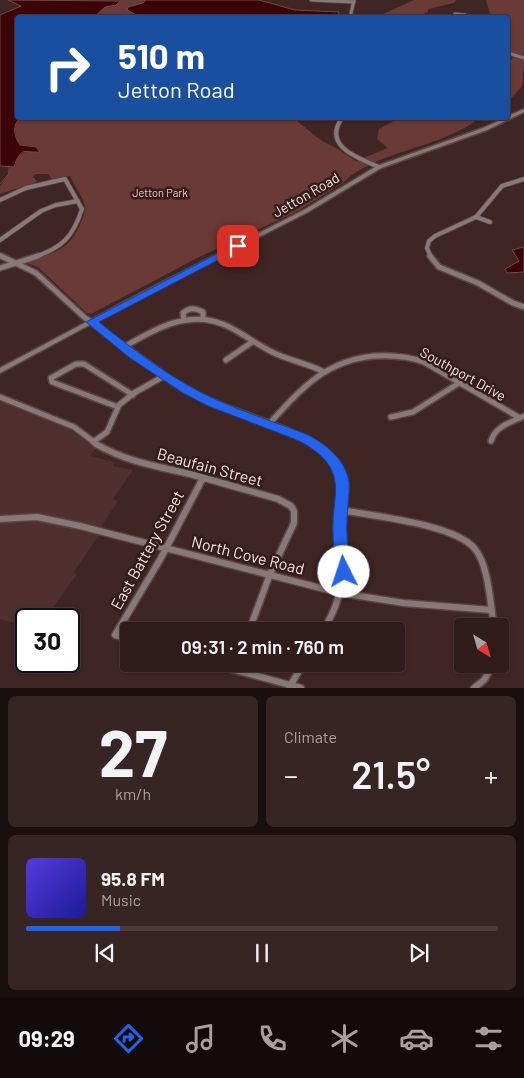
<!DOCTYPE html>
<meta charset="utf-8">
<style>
:root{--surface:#2f1c1b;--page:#372524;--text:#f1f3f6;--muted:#a7a1a3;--line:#4a3a3a;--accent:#2563eb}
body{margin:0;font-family:Barlow,sans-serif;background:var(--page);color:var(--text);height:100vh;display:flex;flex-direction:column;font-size:19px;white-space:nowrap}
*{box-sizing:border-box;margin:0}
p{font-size:16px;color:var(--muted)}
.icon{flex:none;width:28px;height:28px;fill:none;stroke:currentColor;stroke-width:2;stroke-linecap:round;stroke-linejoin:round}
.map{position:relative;height:688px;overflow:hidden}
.sheet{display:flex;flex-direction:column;gap:8px;padding:8px;background:#1a0f0f;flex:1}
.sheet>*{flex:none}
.top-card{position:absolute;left:15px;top:15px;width:495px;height:105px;border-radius:5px;box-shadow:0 1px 4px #0004,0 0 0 1px var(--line);background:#1a4fa0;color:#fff;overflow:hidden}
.needle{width:32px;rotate:143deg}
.buttons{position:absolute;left:454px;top:618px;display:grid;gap:10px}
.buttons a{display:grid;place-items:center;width:55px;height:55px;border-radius:5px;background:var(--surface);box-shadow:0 1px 4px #0004,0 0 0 1px var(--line);font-size:25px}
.speed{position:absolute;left:15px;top:608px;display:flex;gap:10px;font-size:25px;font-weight:700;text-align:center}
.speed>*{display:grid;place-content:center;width:65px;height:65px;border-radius:50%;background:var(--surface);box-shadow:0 1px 4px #0004,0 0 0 1px var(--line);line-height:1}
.speed .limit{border:2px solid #111;border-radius:8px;background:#fff;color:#111}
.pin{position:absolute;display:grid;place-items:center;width:42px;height:42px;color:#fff;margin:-21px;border-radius:10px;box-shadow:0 2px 8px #0006}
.me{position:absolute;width:55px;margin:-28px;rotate:356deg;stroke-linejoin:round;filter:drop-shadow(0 0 4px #0008)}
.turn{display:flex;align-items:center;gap:18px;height:105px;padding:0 20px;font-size:22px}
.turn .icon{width:65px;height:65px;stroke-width:2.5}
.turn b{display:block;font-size:35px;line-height:42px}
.big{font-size:38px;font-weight:600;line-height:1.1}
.sheet .tile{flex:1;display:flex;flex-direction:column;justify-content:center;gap:8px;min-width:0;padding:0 18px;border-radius:8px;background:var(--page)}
.sheet .dial{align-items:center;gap:0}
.dial b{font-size:65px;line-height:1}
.song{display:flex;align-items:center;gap:15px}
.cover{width:60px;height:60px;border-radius:8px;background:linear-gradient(135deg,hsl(250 70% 55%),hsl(240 70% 35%))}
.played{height:5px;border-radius:2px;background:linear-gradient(90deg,var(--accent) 20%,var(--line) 20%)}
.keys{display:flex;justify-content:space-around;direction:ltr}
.heat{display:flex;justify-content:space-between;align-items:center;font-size:28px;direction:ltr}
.sheet .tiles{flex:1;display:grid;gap:8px;grid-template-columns:1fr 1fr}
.tile:last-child{grid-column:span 2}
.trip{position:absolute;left:120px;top:622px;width:285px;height:50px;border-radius:5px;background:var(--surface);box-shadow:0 1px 4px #0004,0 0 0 1px var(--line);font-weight:600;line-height:50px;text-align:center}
.tab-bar{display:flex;height:80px;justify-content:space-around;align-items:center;background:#130b0b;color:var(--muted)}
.tab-bar .icon{width:35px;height:35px}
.tab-bar .current{color:var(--accent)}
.tab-bar b{font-size:22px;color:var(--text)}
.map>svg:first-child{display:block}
.built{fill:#4f302e}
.green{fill:#6a3a37}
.water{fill:#3d0407;stroke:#744749}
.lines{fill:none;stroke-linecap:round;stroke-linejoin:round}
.stream{stroke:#744749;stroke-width:1}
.minor-far3-casing{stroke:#5c4443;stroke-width:4.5}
.minor-far2-casing{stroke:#5c4443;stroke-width:5.5}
.minor-far1-casing{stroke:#5c4443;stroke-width:8}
.minor-casing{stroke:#5c4443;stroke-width:9}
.tertiary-casing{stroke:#5c4443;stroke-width:3}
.minor-far3{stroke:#877978;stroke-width:3}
.minor-far2{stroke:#877978;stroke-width:4}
.minor-far1{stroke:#877978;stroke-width:5}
.minor{stroke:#877978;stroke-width:6}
.tertiary{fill:#877978;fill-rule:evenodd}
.route{fill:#2563eb;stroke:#184099}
.labels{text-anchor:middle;stroke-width:5;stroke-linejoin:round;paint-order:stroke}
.far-park-label{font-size:11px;fill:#f7c7c2;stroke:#341c1b}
.street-label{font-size:14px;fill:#f6e4e3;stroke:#341c1b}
.near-street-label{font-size:16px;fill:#f6e4e3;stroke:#341c1b}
</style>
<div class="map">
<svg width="524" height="688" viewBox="0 0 524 688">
<rect width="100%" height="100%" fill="#3f2624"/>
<!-- built -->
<path class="built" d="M0 400 66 427 96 449 90 456 115 462 113 466 133 470 113 499 118 501 102 525 99 535 73 573 77 574 45 619H26V627L0 619Z"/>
<!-- green -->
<g class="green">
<path d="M120 0H147L128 11 142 17 94 18 105 7 114 6Z"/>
<path d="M414 0H456L454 3 428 9V12L415 17H380L381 15Z"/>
<path d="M486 0H524V64L522 86 508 102V65L513 57 508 52V18L491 17Z"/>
<path d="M20 118H299L298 122 322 141 338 149 356 161 388 148 377 139 379 129 399 118H479C450 142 403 148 369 165 360 170 351 174 344 182L298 211 199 257 91 314 87 313 38 267 24 262C54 252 68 253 81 222 84 215 86 210 84 203 82 196 73 183 70 176L52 179 48 174H36L33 176 37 182 0 194V186L7 177 10 168 15 166 18 156 29 150 40 152 36 147 18 144 14 126Z"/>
</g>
<!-- water -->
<g class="water">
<path d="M8 0 120 1 116 5 105 7 94 17 18 18V118H20C12 125 14 137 20 145L36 147 40 152C25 153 21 145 14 167L0 166V15L21 6Z"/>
<path d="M146 0H259L295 10 339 12 337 18H142L127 10 128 7 143 3Z"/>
<path d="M524 247V272L507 273 505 269 519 261 512 250Z"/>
</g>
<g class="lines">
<!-- stream -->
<path class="stream" d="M0 184 9 174V166"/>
<!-- minor-far3 casing -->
<g class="minor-far3-casing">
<g id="minor-far3">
<path d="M311 0 354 2"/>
<path d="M350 18 354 0"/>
<path d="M455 18 465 15 455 14 457 17"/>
<path d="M508 53 524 58"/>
</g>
</g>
<!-- minor-far2 casing -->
<g class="minor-far2-casing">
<g id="minor-far2">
<path d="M342 118C322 146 358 158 379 167"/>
<path d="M0 200 26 188 65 179 82 209C73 237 62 248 34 257"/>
<path d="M476 217 490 222"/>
<path d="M0 240 41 211 56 205 78 201"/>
<path d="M0 255 3 257"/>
<path d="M431 257 427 248 429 241 435 236 476 217 502 186 524 179"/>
</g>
</g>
<!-- minor-far1 casing -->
<g class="minor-far1-casing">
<g id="minor-far1">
<path d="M1 256 36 273 84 317 171 380 202 398 287 430 316 445"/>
<path d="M430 256 439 267 478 283 513 303 524 307"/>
<path d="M0 268 38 256"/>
<path d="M184 319 183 313C190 307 195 308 203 312V319"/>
<path d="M124 347C155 329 188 309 225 325 241 332 256 344 272 352 288 360 306 363 322 371"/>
<path d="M226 360 252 342"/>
<path d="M0 397 74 427 98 445"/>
<path d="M118 407 52 382 51 378 76 364H84L133 395"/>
<path d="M391 417 413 412 459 383"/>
<path d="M269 424C301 389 324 361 374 356 391 355 408 356 424 362L520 418"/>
<path d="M491 441C495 426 512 422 524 416"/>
<path d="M93 442 107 432 119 405 134 393 164 376"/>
</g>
</g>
<!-- minor casing -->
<g class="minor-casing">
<g id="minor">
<path d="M96 444C127 462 156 466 190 474 219 482 249 491 278 499L291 506 294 511V523L270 574 249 631"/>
<path d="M314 444C348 464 340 493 340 526 340 537 342 547 343 557 345 584 337 608 323 631"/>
<path d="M341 510C373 516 455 524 475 549 489 566 490 604 494 626"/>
<path d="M0 519 37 517 80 526 340 593 404 603 491 610"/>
<path d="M129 639 115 635 161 558 203 478"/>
<path d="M213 664 301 688"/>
<path d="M289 688 303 664"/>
<path d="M474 688 484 680 494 664"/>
</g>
</g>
<!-- tertiary casing -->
<g class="tertiary-casing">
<path id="tertiary" d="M524 109V112L487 130 381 168 308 212 145 295 0 373V368L141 293 304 210 377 166 483 128 505 118H508V116Z"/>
</g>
<!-- minor-far3 -->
<use href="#minor-far3" class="minor-far3"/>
<!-- minor-far2 -->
<use href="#minor-far2" class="minor-far2"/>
<!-- minor-far1 -->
<use href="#minor-far1" class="minor-far1"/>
<!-- minor -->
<use href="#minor" class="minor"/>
<!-- tertiary -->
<use href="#tertiary" class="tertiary"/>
</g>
<!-- route -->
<path class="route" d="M238 243 242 246 241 248 99 322C135 351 174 381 217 400 246 413 277 423 306 434 325 443 346 460 349 482 350 495 347 509 347 521 346 538 349 556 351 572L349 576 344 578 338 576 336 572C335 556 332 538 333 521 333 509 337 494 335 482 333 462 314 448 297 440L208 406 183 393 130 358 86 322Z"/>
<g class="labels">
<!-- far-park labels -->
<g class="far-park-label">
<text x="160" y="197">Jetton Park</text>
</g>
<!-- street labels -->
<g class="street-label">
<text transform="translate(306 195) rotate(-30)" y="5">Jetton Road</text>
<text transform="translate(463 374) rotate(29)" y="5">Southport Drive</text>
</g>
<!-- near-street labels -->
<g class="near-street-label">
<text transform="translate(210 467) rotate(15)" y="6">Beaufain Street</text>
<text transform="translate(147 550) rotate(-61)" y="6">East Battery Street</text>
<text transform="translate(248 555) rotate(14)" y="6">North Cove Road</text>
</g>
</g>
</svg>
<div class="buttons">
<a><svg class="needle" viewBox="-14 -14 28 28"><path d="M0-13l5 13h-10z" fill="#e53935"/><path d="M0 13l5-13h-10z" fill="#a7a1a3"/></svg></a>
</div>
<div class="speed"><div class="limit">30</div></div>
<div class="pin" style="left:238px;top:246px;background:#d93025"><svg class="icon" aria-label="arrive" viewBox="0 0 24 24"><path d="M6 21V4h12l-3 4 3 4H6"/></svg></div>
<svg class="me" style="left:344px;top:572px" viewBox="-20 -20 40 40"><circle r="19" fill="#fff"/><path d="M0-13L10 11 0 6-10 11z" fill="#2563eb"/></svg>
<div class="trip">09:31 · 2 min · 760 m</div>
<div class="top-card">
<div class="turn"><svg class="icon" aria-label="right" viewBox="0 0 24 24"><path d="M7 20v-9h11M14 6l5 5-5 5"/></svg><div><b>510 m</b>Jetton Road</div></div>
</div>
</div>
<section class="sheet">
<div class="tiles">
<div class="tile dial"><b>27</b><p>km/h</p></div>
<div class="tile"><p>Climate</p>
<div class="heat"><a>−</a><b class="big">21.5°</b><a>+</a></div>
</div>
<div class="tile">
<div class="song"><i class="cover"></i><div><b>95.8 FM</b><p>Music</p></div></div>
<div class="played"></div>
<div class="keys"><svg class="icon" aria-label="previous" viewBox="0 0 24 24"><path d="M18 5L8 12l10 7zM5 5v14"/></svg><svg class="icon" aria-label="pause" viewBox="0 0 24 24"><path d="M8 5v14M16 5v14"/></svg><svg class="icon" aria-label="next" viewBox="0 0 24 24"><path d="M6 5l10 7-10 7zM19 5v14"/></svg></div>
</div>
</div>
</section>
<nav class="tab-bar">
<b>09:29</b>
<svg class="icon current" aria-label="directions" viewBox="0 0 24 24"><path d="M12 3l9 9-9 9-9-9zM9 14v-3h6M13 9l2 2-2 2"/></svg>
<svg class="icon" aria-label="music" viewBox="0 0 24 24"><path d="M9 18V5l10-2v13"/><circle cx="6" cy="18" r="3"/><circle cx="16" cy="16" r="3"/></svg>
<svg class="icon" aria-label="phone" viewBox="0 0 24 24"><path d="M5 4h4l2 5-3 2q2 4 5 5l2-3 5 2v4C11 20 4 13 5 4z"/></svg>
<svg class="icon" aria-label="climate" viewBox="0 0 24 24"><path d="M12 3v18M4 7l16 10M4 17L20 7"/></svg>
<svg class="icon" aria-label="car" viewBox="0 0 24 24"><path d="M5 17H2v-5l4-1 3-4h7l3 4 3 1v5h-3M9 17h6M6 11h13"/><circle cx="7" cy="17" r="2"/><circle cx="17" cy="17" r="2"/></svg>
<svg class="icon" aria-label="filters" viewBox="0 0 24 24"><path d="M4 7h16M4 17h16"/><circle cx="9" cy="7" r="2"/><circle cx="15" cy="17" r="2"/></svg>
</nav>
